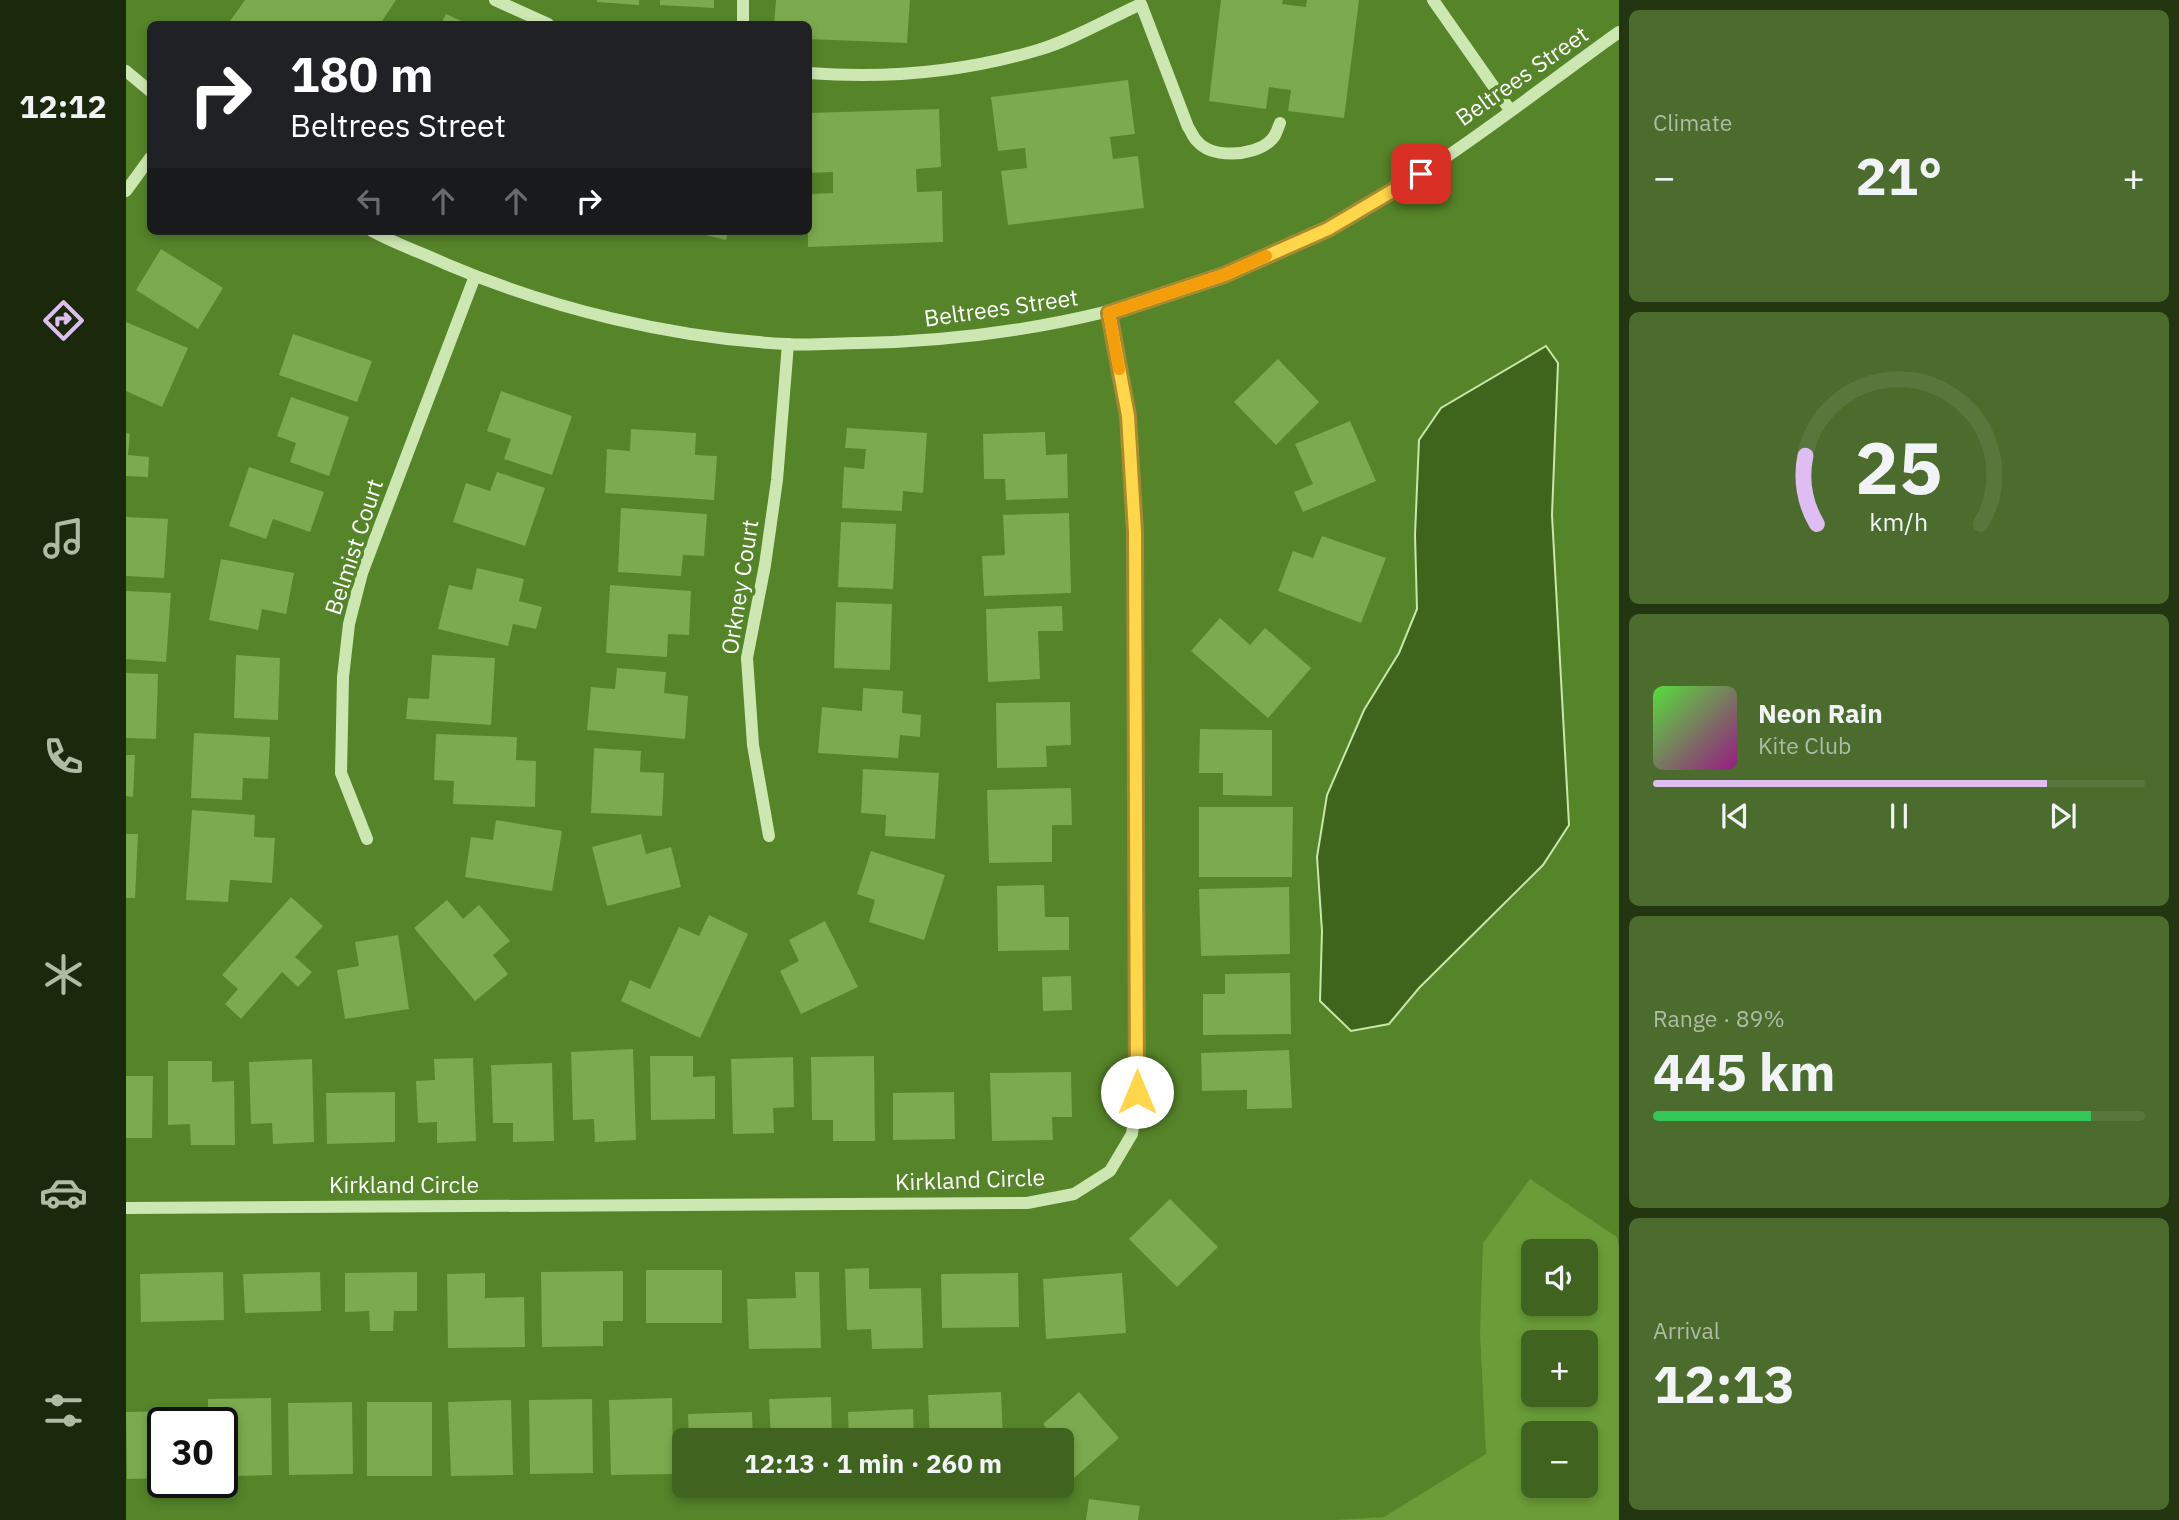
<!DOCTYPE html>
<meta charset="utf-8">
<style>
:root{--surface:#40631f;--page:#4b6c2c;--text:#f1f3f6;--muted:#aebca4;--line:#59773d;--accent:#debdf2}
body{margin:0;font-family:"IBM Plex Sans",sans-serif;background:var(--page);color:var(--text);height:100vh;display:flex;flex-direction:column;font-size:26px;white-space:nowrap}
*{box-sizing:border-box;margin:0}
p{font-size:23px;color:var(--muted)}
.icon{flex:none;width:38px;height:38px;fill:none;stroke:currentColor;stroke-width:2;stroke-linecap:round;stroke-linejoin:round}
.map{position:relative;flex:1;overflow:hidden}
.side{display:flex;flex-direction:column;gap:10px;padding:10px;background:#233611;width:560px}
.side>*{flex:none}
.banner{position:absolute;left:21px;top:21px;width:665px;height:214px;border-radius:10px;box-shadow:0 4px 10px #0003;background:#202124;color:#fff;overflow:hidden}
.controls{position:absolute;left:1395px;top:1239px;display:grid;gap:14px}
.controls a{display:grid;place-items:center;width:77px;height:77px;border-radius:10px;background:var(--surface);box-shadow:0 4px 10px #0003;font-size:35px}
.speed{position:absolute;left:21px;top:1407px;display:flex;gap:14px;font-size:35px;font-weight:700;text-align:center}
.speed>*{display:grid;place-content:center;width:91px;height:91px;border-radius:50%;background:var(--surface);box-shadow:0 4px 10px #0003;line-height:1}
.speed .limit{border:4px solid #111;border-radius:10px;background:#fff;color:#111}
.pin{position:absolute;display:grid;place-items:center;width:60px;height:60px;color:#fff;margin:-30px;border-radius:14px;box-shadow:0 4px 10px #0006}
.me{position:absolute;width:77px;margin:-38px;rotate:0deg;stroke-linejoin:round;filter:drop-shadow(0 0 5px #0008)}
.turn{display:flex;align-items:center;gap:24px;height:147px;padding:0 28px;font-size:32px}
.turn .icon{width:91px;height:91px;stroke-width:2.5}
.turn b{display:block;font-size:49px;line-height:60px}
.lanes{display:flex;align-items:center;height:66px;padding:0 28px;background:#0003;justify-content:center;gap:35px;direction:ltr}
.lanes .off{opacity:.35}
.big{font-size:52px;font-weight:700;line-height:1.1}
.side .card{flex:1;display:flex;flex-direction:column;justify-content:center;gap:10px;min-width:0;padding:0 24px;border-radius:10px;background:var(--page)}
.side .dial{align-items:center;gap:0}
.dial svg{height:182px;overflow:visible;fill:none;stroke:var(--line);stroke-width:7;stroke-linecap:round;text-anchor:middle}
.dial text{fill:var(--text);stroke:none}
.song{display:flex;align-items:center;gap:21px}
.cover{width:84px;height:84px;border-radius:10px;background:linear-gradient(135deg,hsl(110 70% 55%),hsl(310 70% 35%))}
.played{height:7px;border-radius:4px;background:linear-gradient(90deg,var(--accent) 80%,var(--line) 80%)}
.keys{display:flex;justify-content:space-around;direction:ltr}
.heat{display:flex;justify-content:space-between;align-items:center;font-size:38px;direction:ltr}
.charge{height:10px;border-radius:5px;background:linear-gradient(90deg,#34c759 89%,var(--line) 0)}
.trip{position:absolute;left:546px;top:1428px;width:402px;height:70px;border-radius:10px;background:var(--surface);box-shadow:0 4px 10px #0003;font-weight:700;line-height:70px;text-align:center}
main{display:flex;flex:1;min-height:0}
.menu{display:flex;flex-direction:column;width:126px;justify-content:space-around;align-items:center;background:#1a280c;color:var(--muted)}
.menu .icon{width:49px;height:49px}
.menu .active{color:var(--accent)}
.menu b{font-size:32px;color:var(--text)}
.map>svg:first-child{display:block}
.green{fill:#6a9d37;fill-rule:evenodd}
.water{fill:#3f651d;stroke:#c8e7a8;stroke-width:2}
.building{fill:#7caa4e}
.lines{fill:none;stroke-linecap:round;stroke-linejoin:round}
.minor{stroke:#cde7b3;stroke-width:12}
.route-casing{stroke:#a68a30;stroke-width:18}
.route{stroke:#ffd54a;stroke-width:12}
.slow{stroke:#f59e0b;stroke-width:12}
.labels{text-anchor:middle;stroke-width:7;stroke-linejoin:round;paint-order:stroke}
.street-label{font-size:23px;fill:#fff;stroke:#558429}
</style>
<main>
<nav class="menu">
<b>12:12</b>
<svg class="icon active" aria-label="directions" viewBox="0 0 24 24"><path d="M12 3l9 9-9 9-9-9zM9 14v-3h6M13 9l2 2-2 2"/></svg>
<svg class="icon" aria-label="music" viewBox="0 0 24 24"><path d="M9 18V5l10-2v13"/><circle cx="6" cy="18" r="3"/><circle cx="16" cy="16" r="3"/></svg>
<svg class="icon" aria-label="phone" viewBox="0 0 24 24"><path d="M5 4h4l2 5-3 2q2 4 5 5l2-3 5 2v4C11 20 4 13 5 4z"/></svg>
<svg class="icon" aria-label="climate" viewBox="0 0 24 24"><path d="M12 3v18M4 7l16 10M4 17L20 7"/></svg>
<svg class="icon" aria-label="car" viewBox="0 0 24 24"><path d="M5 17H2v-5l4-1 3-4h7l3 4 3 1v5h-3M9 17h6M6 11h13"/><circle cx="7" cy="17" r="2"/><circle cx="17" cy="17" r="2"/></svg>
<svg class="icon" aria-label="filters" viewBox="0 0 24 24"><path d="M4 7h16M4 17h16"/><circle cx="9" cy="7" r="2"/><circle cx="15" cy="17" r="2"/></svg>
</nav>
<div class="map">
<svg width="1493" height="1520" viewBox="0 0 1493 1520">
<rect width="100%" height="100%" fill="#558429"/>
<!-- green -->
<path class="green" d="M1404 1179 1491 1237 1493 1247V1520H1210L1258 1517 1360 1454 1354 1332 1357 1243ZM1407 1251H1460V1304H1407ZM1407 1342H1460V1395H1407ZM1407 1433H1460V1486H1407Z"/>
<!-- water -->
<path class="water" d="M1420 346 1432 363 1426 515 1443 825 1417 865 1293 988 1263 1024 1225 1031 1194 1001 1196 931 1191 857 1201 795 1238 710 1273 653 1291 609 1289 535 1293 440 1315 408Z"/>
<!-- building -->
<g class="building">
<path d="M119 0H270L254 24H102Z"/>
<path d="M471 0H513V5L471 2Z"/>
<path d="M534 0H588V8L534 5Z"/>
<path d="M650 0H784L781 43 682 39V24H648Z"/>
<path d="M1095 0H1157L1156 4 1180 7 1181 0H1233L1218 118 1162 111 1165 90 1143 87 1140 109 1083 101Z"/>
<path d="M320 14 342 24H315Z"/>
<path d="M1002 80 1009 134 984 137 987 159 1012 156 1018 208 882 225 875 171 901 168 899 148 872 151 865 97Z"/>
<path d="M813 109 815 167 790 169 791 192 816 191 817 242 682 247V194L707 193V172L682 173V113Z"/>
<path d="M563 231H602L600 240Z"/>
<path d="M35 249 97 288 72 329 10 290Z"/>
<path d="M0 322 62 348 36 407 0 391Z"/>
<path d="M167 334 246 361 231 402 153 375Z"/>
<path d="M1152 359 1193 402 1150 445 1108 402Z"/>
<path d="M375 391 446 416 426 475 378 459 385 439 361 431Z"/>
<path d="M165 397 223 417 203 476 164 462 170 443 151 436Z"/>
<path d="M1224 421 1250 481 1177 512 1168 492 1187 484 1169 444Z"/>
<path d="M721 428 801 433 797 493 777 491 776 511 716 508 718 467 738 469 740 449 719 448Z"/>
<path d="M505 429 570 433 569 455 591 456 588 500 479 493 481 449 504 451Z"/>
<path d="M919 432 920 455 941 454 942 498 880 500 879 479H858L857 434Z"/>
<path d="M0 433 4 434 2 455 23 457 22 477 0 476Z"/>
<path d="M123 467 198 492 184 532 147 519 140 539 103 526Z"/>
<path d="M371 472 419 488 399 546 327 522 340 483 364 491Z"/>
<path d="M495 508 581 514 578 556 557 555 555 576 492 572Z"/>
<path d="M943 513 945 593 858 596 856 556 879 555 877 515Z"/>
<path d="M0 517 42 519 38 578 0 576Z"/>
<path d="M715 522 770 524 767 589 712 587Z"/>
<path d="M1196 536 1260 558 1235 623 1152 591 1167 551 1187 558Z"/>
<path d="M95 559 168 573 160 614 136 609 132 630 83 620Z"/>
<path d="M351 568 398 579 393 601 416 607 410 629 387 624 382 646 312 629 323 585 346 590Z"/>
<path d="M484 585 565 591 563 635 542 634 541 657 480 653Z"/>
<path d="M0 591 45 593 40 662 0 659Z"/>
<path d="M710 602 766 604 764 670 708 668Z"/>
<path d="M936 606 937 631H912L914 679 862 682 860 609Z"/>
<path d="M1094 618 1124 645 1139 628 1185 668 1142 718 1065 651Z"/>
<path d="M110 655 154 658 152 720 108 718Z"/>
<path d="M306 655 369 658 365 725 280 719 282 698 303 699Z"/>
<path d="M491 668 540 672 538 693 562 696 559 739 461 730 465 687 489 689Z"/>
<path d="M0 673 32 674 30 739 0 738Z"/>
<path d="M737 688 777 691 776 713 795 715 794 737 774 735 772 758 692 753 696 707 736 711Z"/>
<path d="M944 702 945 745 920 746 921 767 871 768 870 703Z"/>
<path d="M1074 729 1146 730V796L1097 795V773H1073Z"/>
<path d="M68 733 144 737 142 779 117 778 116 800 65 798Z"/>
<path d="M310 734 391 737 390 760 410 761 409 807 327 804 328 781 308 780Z"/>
<path d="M468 748 515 751 514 772 538 773 536 816 465 813Z"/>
<path d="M0 755H9L7 797 0 796Z"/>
<path d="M737 769 813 773 809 839 759 836 760 815 735 813Z"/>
<path d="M945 788 946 825H926V862L863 863 861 790Z"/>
<path d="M1073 807H1167L1166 877H1073Z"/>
<path d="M66 810 129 815 128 837 149 838 146 883 104 880 102 902 60 900Z"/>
<path d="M370 820 436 831 426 891 339 877 345 837 367 840Z"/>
<path d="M0 834H12L9 898H0Z"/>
<path d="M515 834 520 854 545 847 555 887 481 906 466 847Z"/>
<path d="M745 851 819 875 798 940 743 922 749 900 731 894Z"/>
<path d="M918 885 919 917H943V950L872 951 871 886Z"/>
<path d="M1163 887 1164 954 1075 956 1073 889Z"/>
<path d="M165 897 197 926 169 957 186 972 172 987 156 972 115 1019 99 1004 112 989 96 975Z"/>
<path d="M321 900 337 919 353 905 384 941 367 955 382 974 349 1001 288 928Z"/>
<path d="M583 915 622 934 574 1038 495 1001 504 980 524 989 553 927 573 936Z"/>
<path d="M699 921 732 987 675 1014 654 971 673 961 663 940Z"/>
<path d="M272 935 283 1009 219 1019 211 970 233 966 229 942Z"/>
<path d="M1164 973 1165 1034 1077 1035V994H1099V974Z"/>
<path d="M945 976 946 1010 917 1011 916 977Z"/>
<path d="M507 1049 510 1140 469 1142 468 1119 447 1120 445 1052Z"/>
<path d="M1163 1050 1166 1108 1121 1109V1090L1076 1091 1075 1053Z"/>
<path d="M524 1056H567V1077L589 1076V1119L525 1120Z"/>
<path d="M748 1056 749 1141H707V1120H686L685 1057Z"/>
<path d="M667 1057 668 1107 647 1108 648 1133 607 1134 605 1059Z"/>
<path d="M347 1058 350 1141 311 1143V1122L292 1123 290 1081 309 1080 308 1059Z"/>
<path d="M186 1059 188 1142 147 1144 146 1123 125 1124 123 1062Z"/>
<path d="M42 1061H86V1082L108 1081 109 1145H65L64 1124 42 1125Z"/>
<path d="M426 1063 428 1141 387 1142V1123H367L365 1065Z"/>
<path d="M945 1072 946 1117H926L927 1140 866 1141 864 1073Z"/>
<path d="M0 1076H27L26 1138H0Z"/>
<path d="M269 1092V1142L201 1144 200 1093Z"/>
<path d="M828 1092 829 1139 767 1140V1093Z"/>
<path d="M1044 1199 1092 1247 1051 1287 1003 1239Z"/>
<path d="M743 1268V1289L795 1288 797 1348 746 1349 745 1329 721 1330 719 1269Z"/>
<rect x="520" y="1270" width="76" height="53"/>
<path d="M497 1271V1321H477V1346L416 1347 415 1272Z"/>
<path d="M97 1272 98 1320 15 1322 14 1274Z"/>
<path d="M194 1272 195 1311 119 1313 117 1274Z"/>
<path d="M291 1272V1311H268L267 1331H244L243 1311 219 1312V1273Z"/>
<path d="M669 1272H693L695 1348 623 1349 621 1299 670 1298Z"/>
<path d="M359 1273V1298L398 1297 399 1347 322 1348 321 1274Z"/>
<path d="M892 1273 893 1327 816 1328 815 1274Z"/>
<path d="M996 1273 1000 1333 920 1339 917 1279Z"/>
<path d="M875 1392 877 1440H804L802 1395Z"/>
<path d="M953 1392 993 1438 939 1486 936 1483V1440H931L917 1424Z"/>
<path d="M705 1397 706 1440H645L643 1399Z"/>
<path d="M145 1398 146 1475 104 1476 103 1457H96V1423H82V1399Z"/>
<path d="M546 1398 547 1474 485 1475 483 1400Z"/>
<path d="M466 1399 467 1473 404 1474 403 1400Z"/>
<path d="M385 1400 387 1475 325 1476 322 1402Z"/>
<path d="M226 1402 227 1474 163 1475 162 1403Z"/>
<rect x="241" y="1402" width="65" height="74"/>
<path d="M787 1409 788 1440H723L722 1412Z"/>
<path d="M65 1411V1423H37V1478L1 1479 0 1412Z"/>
<path d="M626 1412 627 1440H563L562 1414Z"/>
<path d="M963 1499 1014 1506 1012 1520H960Z"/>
</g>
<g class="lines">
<!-- minor -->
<g class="minor">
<path d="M369 0 422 24"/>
<path d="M1307 0 1384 110"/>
<path d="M617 24V0"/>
<path d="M0 71 24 91"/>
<path d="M682 73C759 79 838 72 912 50 944 41 984 18 1015 4L1062 127C1065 131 1067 137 1071 141 1086 159 1127 156 1143 142 1150 137 1151 130 1154 123"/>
<path d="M0 191 24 158"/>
<path d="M246 231C270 244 296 253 320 264 426 309 545 338 660 344 685 346 710 343 735 343 897 340 1058 304 1202 228 1306 175 1398 100 1493 32"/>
<path d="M643 836 627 745 621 658 639 565 651 480 662 344"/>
<path d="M241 839 215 773 217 677 223 624 236 573 349 276"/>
<path d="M0 1208 901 1203 948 1194 984 1171 1006 1134 1011 1092 1009 532 1002 416 983 313"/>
</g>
</g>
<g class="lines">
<!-- route casing -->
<g class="route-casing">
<path id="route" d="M1011 1092 1009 532 1002 416 983 313 1098 275 1202 229 1295 174"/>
</g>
<!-- route -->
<use href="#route" class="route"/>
<!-- slow -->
<path class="slow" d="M993 369 983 313 1098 275 1140 256"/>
</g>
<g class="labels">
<!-- street labels -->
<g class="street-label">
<text transform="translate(1396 76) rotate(-35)" y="8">Beltrees Street</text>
<text transform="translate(875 308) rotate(-8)" y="8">Beltrees Street</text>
<text transform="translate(228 547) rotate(-72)" y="8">Belmist Court</text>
<text transform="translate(614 587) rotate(-81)" y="8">Orkney Court</text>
<text transform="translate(844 1180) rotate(-2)" y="8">Kirkland Circle</text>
<text x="278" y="1193">Kirkland Circle</text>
</g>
</g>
</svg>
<div class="controls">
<a><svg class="icon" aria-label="sound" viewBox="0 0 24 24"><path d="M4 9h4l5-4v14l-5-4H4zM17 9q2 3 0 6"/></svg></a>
<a>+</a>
<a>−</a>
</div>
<div class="speed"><div class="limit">30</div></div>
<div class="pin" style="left:1295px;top:174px;background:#d93025"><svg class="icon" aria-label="arrive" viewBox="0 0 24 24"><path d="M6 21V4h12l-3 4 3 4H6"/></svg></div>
<svg class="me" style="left:1011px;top:1092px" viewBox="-20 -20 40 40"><circle r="19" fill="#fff"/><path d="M0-13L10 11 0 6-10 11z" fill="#ffd54a"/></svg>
<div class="trip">12:13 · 1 min · 260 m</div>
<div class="banner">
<div class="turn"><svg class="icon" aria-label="right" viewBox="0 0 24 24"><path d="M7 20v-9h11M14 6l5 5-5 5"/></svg><div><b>180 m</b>Beltrees Street</div></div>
<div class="lanes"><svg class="icon off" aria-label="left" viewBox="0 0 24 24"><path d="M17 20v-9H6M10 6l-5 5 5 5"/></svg><svg class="icon off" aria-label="ahead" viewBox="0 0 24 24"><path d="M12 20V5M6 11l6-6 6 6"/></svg><svg class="icon off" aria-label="ahead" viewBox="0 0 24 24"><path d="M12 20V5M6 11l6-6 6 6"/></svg><svg class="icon" aria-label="right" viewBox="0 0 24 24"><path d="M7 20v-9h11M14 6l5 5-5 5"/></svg></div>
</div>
</div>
<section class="side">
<div class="card"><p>Climate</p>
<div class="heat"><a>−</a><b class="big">21°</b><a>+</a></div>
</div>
<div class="card dial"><svg viewBox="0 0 100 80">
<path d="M14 69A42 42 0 1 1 86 69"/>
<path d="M14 69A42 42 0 0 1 9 39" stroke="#debdf2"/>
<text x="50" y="56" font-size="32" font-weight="700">25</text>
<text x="50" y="72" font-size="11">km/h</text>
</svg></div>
<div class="card">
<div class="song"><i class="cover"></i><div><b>Neon Rain</b><p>Kite Club</p></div></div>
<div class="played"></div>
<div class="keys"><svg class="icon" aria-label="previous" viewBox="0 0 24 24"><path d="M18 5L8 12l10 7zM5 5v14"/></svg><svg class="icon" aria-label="pause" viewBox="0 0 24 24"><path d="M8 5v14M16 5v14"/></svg><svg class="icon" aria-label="next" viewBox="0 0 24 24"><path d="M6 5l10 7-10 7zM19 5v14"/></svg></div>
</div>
<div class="card"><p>Range · 89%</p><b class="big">445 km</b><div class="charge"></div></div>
<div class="card"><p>Arrival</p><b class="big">12:13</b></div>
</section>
</main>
